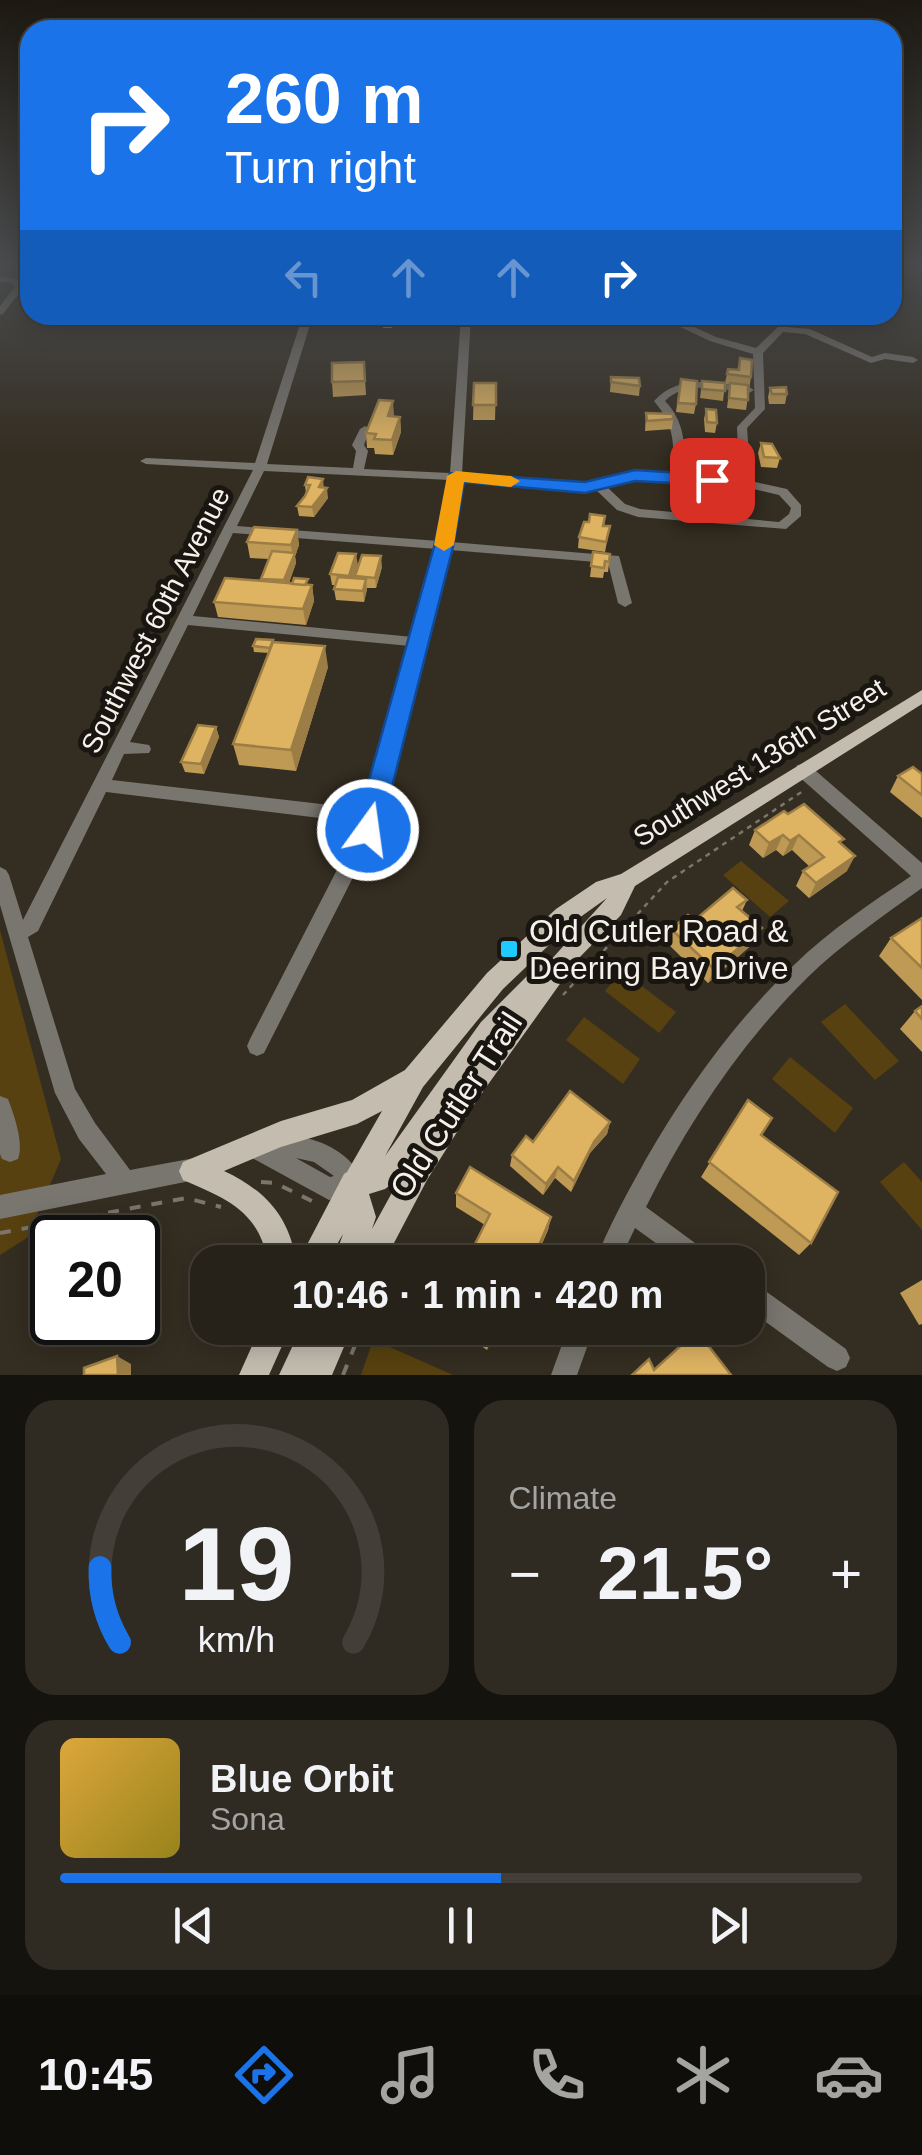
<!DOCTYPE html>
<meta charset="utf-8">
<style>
:root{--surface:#272219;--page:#2f2a22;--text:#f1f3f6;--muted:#a4a4a2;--line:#433f38;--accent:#1a73e8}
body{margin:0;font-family:Helvetica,sans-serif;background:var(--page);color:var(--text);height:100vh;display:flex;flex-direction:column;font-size:38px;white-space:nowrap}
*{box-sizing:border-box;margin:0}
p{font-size:32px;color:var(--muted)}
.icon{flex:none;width:55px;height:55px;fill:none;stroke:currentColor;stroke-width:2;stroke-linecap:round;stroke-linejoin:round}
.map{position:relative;height:1375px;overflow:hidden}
.panel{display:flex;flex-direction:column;gap:25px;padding:25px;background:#15130e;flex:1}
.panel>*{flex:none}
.guide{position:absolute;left:20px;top:20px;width:882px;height:305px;border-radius:30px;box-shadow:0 5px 25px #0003,0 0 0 2px var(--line);background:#1a73e8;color:#fff;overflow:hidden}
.speed{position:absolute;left:30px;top:1215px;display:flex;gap:20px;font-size:50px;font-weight:700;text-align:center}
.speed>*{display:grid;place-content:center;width:130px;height:130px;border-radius:50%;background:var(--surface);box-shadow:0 5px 25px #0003,0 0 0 2px var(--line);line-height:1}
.speed .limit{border:5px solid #111;border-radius:15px;background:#fff;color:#111}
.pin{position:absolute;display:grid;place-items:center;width:85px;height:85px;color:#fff;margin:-42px;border-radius:20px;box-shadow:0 5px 15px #0006}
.me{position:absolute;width:110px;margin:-55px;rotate:14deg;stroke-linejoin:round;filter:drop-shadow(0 0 8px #0008)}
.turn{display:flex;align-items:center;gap:35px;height:210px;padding:0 40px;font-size:45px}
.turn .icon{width:130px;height:130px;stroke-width:2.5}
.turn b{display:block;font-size:70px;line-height:85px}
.lanes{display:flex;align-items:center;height:95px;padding:0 40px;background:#0003;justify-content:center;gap:50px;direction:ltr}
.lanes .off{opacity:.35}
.big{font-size:75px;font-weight:700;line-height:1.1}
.panel .widget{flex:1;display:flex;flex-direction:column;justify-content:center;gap:15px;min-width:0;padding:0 35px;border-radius:30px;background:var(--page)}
.panel .dial{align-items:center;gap:0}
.dial svg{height:260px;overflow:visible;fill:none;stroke:var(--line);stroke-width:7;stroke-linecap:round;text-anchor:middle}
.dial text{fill:var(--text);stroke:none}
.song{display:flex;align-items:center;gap:30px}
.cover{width:120px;height:120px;border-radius:15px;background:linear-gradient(135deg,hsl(40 70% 55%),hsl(50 70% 35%))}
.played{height:10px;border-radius:5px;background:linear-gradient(90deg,var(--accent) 55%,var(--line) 55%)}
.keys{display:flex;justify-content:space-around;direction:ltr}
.heat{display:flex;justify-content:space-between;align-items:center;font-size:55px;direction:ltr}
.panel .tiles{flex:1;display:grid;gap:25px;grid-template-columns:1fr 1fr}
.widget:last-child{grid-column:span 2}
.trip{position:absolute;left:190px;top:1245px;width:575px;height:100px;border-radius:30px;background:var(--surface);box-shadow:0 5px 25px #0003,0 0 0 2px var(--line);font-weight:700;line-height:100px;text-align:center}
.tabs{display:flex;height:160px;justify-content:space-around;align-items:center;background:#100e0a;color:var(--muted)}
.tabs .icon{width:70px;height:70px}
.tabs .current{color:var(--accent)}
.tabs b{font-size:45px;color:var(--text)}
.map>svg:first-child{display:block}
.green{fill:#584110}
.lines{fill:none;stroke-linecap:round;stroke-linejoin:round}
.path-far1{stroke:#7c756b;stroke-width:2.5;stroke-dasharray:5 5;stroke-linecap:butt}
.path{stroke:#7c756b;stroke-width:4;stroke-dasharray:11 11;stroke-linecap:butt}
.minor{fill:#79756f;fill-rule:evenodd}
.major{fill:#c3bcaf;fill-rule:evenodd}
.wall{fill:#bf9a54}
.shaded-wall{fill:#9b7d45}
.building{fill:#deb362;stroke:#9b7d45;stroke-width:2.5}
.route{fill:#1a73e8;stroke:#114b97;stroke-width:2.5}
.slow{fill:#f59e0b}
.poi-dot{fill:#1ec9fd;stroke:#191611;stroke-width:4}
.labels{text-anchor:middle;stroke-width:10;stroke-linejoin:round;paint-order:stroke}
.street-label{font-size:28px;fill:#f6f1e9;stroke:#191611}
.near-poi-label{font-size:32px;fill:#f6f1e9;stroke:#191611;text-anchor:start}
.near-street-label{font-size:32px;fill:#f6f1e9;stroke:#191611}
</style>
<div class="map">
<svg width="922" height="1375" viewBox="0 0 922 1375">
<rect width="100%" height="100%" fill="#342d21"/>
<!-- green -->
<g class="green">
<path d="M741 861 789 901 770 917 723 875Z"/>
<path d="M0 930 61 1159 27 1238 0 1255Z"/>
<path d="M622 971 676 1012 659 1033 605 991Z"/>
<path d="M845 1004 899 1061 875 1080 821 1022Z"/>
<path d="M584 1017 640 1059 623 1084 566 1040Z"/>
<path d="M790 1057 853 1108 835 1133 772 1079Z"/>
<path d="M904 1162 922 1182V1230L880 1182Z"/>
<path d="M373 1340H374L453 1375H361Z"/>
</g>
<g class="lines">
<!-- path-far1 -->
<path class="path-far1" d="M563 995 667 882 803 791"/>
<!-- path -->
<g class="path">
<path d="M261 1182 275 1183 318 1204"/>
<path d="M0 1233 186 1198 221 1207"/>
<path d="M343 1375 362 1328"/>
</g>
<!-- minor -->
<g class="minor">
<path d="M0 276 18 279 24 287 3 314 0 315V306L15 287 12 283 0 282Z"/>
<path d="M303 315H313L267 464 353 468 356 451 352 445 360 429 365 426 370 429 364 445 368 451 364 469 450 473 461 315H471L462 474 585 484 635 472 673 474C674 443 675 426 654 401 679 373 715 383 749 387L754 390 749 393C721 390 687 379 665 401 686 423 685 447 685 475L739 479 737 427 755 408 753 354 710 341 655 315H668L716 337 756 348 777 328 780 315H790L786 327 810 329 872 357 885 353 913 357 918 360 913 363 885 359 871 363 805 334 783 332 763 353 765 409 747 428 751 481 787 489 801 505V516L786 529 638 517 617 510 595 489 585 492 461 481 451 542 619 556 632 603 625 607 618 603 608 563 450 550 377 830 264 1053 257 1056 250 1053 247 1046 250 1039 361 823 106 792 38 931 28 937 75 1089 95 1123 130 1170 200 1157 208 1160 211 1168 208 1176 200 1179 0 1219V1195L106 1174 79 1139 55 1093 0 905V867L6 870 9 875 23 920 253 470 146 464 140 461 146 458 255 463ZM264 471 450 480 439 541 237 526ZM635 479 745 487 779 495 791 508 789 514 779 522 640 509 625 504 606 486ZM233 533 437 549 413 637 193 616ZM188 625 410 646 365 809 112 780 124 754 149 753 151 749 149 745 130 742Z"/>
<path d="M803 764 809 765 922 863V888C883 916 842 944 808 977 741 1043 688 1123 646 1207L710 1254 714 1262H682L635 1228 619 1262H595C608 1227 628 1192 646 1159 687 1088 735 1021 795 964 830 930 871 903 911 876L797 775 795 770 797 765Z"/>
<path d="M0 1096 8 1099C14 1115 24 1143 18 1159L10 1162 2 1159 0 1154Z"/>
<path d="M294 1136C325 1140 352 1154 364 1183L361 1191 329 1200 252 1158 249 1150 252 1142 270 1137ZM296 1158 314 1162 334 1176 330 1177Z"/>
<path d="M748 1282 757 1285 846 1349 850 1358 846 1367 837 1371 828 1367 748 1309Z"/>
<path d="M568 1328H594L577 1375H551Z"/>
</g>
<!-- major -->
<g class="major">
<path d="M922 690V704L635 886 621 915 577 960 477 1100 427 1180 384 1262H333L343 1234 327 1262H298L344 1174 347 1172 382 1111 357 1124 281 1147 224 1171C265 1190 290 1217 296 1262H268C259 1211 227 1199 183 1180L179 1171 183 1162 281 1121 352 1100 405 1070 487 973 556 909 596 882 621 874ZM607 898 549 962 538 965 481 1022 385 1156 423 1087 503 989 572 923ZM400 1178 372 1229 376 1217 369 1194 385 1189Z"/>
<path d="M260 1328H290L269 1375H239Z"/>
<path d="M301 1328H352L332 1375H279Z"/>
</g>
</g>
<!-- wall -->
<g class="wall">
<path d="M385 315H395L392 328H383Z"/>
<path d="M740 358 751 377 746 410 727 408 730 384H725L723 401 700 398 702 381 725 383 728 369 737 370Z"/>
<path d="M364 362 366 395 333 397 332 382Z"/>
<path d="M611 377 640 386 639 396 610 392Z"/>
<path d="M474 383H496L495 420H473Z"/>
<path d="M770 388 787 394 785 404H769L768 397Z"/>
<path d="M679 389 696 404 694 414 676 412Z"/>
<path d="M706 409 717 423 715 433 705 432 704 419Z"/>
<path d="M646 413 673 419 672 429 645 431Z"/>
<path d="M394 417H400L401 432 393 455 375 454 374 448H367L366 433Z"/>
<path d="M761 443 780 458 777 468 761 467 758 453Z"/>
<path d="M305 485 324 487 328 498 314 517 299 516 297 506 306 494Z"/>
<path d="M589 522 610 526 605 552 578 548 579 537Z"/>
<path d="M297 530 299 545 295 556 296 563 289 583 312 585 314 601 306 625 218 617 214 602 261 581V579L269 559 250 558 247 542Z"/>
<path d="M593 552 610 554 608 572H604L603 578 590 577Z"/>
<path d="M358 565 353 578 382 567 376 588H367L364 602 336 600 334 589 336 585H332L330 574Z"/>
<path d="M273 642 328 667 296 771 239 765 233 744 269 653 254 652 253 646Z"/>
<path d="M216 727 219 737 204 774 185 772 181 762Z"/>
<path d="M922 774V818L890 792 898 776Z"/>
<path d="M788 814 841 844 847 871 809 898 796 886 803 871 810 867 792 850 783 856 776 850 763 858 749 845 755 830Z"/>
<path d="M747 900 742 911 762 928 755 942 708 983 667 943 671 929Z"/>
<path d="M922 918V1000L879 956 891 938Z"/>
<path d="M922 1006V1052L900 1029 915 1011Z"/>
<path d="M748 1100 761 1135 811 1243 799 1255 701 1177Z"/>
<path d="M610 1122 607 1134 590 1153 571 1192 555 1178 543 1195 510 1166 512 1155 533 1142Z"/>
<path d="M456 1193 551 1217 548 1230 542 1244 548 1248 543 1262H466L485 1225 456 1207Z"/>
<path d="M922 1280V1324L919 1325 900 1293Z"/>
<path d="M455 1328H497L487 1350Z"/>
</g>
<!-- shaded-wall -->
<g class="shaded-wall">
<path d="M393 401 394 416 389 431 388 416Z"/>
<path d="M400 417 401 432 393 455 392 440Z"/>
<path d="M323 479 324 489 327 488 328 498 314 517 312 507Z"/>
<path d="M297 530 299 545 295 556 296 563 286 591 284 580 293 558 291 545Z"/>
<path d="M356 554 358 565 351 586 349 576Z"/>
<path d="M381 556 382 567 376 588 375 578Z"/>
<path d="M366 579 367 590 364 602 363 591Z"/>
<path d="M312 585 314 601 306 625 303 609Z"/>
<path d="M325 646 328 667 296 771 291 750Z"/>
<path d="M216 727 219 737 204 774 201 764Z"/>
<path d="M783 835 776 850 763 858 769 843Z"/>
<path d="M799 835 792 850 783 856 790 841Z"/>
<path d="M855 856 847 871 809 898 816 883Z"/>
<path d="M762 928 755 942 708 983 714 969Z"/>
<path d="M610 1122 607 1134 590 1153 571 1192 574 1181 594 1142Z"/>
<path d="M558 1167 555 1178 543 1195 546 1184Z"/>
<path d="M551 1217 548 1230 537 1255 540 1243Z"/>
<path d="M494 1328H497L487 1350 488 1341Z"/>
<path d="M117 1356 131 1364V1375H118Z"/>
</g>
<!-- building -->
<g class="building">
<path d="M385 315H395L392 324H383Z"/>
<path d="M740 358 752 360 751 377 727 374 728 369 739 370Z"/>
<path d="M364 362 365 381 332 382V363Z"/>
<path d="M611 377 639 378 640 386 611 382Z"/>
<path d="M681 379 697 381 696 404 678 403Z"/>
<path d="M702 381 725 383V391L702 389Z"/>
<path d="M474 383H496V405H473Z"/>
<path d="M730 383 748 385V400L729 398Z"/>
<path d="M786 387 787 394H772L770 388Z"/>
<path d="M379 400 393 401 388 416 400 417 392 440 374 439 376 434 366 433Z"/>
<path d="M706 409 716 410 717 423 707 422Z"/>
<path d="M646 413 673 414V419L647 421Z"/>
<path d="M761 443 772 444 780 458 764 457Z"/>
<path d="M308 477 323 479 319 487 327 488 312 507 297 506 305 496 310 485H305Z"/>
<path d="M590 514 605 516 603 526H610L606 542 579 537 584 522H589Z"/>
<path d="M254 527 297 530 291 545 247 542Z"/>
<path d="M272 551 295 553 284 580 261 579Z"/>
<path d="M593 552 610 554 609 562 605 561 604 568 591 566Z"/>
<path d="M338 553 356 554 349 576 330 574Z"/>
<path d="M362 555 381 556 375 578 355 576Z"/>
<path d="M338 577 366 579 363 591 334 589Z"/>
<path d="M225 578 312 585 303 609 214 602Z"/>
<path d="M294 578 308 579 305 585 292 584Z"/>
<path d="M256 639 273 640 270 648 253 646Z"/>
<path d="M273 642 325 646 291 750 233 744Z"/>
<path d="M198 725 216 727 201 764 181 762Z"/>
<path d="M913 767 922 774V795L898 776Z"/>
<path d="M804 804 844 839 839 842 855 856 816 883 803 871 824 857 799 835 790 841 783 835 769 843 755 830 784 811 788 814Z"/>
<path d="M733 888 747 900 737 907 762 928 714 969 671 929 688 915 695 920Z"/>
<path d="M922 918V968L891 938Z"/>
<path d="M922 1006V1019L915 1011Z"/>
<path d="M570 1091 610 1122 594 1142 574 1181 558 1167 546 1184 512 1155 526 1136 533 1142Z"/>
<path d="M748 1100 772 1118 761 1135 838 1192 811 1243 709 1162Z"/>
<path d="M470 1167 551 1217 540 1243 548 1248 541 1262H466L490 1214 456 1193Z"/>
<path d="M468 1328H494L488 1341Z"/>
<path d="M697 1331 731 1375H632L649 1359 654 1370Z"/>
<path d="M117 1356 118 1375H84V1368Z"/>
</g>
<!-- sky -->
<linearGradient id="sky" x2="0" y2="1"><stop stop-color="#1d1912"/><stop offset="0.58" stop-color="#4a4c4e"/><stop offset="1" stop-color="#4a4c4e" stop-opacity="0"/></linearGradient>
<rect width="922" height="458" fill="url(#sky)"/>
<!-- route -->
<path class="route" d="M635 470 712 475 721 480 712 485 635 481 585 493 464 482 453 547 381 830 377 837 368 841 359 837 355 830 434 547 450 473 585 482Z"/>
<!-- slow -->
<path class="slow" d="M456 471 511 476 520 481 511 487 464 482 454 545 444 551 434 545 447 476Z"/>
<!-- markers -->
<rect class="poi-dot" x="499" y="939" width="20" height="20" rx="5"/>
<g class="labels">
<!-- street labels -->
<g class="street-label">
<text transform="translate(155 620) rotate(-63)" y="10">Southwest 60th Avenue</text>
<text transform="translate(759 762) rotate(-32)" y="10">Southwest 136th Street</text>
</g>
<!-- near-poi labels -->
<g class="near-poi-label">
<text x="529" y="942">Old Cutler Road &amp;<tspan x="529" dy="37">Deering Bay Drive</tspan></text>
</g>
<!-- near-street labels -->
<g class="near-street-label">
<text transform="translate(456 1105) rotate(-57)" y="11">Old Cutler Trail</text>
</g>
</g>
</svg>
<div class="speed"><div class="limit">20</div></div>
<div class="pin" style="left:712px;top:480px;background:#d93025"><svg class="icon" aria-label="arrive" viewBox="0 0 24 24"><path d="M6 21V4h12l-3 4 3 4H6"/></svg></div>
<svg class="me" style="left:368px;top:830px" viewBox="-20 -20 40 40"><circle r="17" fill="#1a73e8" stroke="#fff" stroke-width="3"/><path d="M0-11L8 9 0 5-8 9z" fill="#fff"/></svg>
<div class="trip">10:46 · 1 min · 420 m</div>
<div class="guide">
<div class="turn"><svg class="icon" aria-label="right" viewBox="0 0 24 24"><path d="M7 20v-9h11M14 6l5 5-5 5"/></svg><div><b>260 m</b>Turn right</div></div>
<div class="lanes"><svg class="icon off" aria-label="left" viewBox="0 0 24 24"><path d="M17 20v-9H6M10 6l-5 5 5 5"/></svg><svg class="icon off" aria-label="ahead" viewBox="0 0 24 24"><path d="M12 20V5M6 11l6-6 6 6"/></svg><svg class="icon off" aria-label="ahead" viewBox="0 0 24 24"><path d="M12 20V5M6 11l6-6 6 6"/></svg><svg class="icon" aria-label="right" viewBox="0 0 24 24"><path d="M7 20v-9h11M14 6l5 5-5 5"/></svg></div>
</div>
</div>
<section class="panel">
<div class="tiles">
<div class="widget dial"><svg viewBox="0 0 100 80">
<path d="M14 69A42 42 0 1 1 86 69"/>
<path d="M14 69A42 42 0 0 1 8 46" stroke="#1a73e8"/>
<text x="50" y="56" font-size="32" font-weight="700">19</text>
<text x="50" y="72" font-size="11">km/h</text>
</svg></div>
<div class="widget"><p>Climate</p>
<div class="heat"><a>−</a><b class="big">21.5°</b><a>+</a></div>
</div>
<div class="widget">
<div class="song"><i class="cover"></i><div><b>Blue Orbit</b><p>Sona</p></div></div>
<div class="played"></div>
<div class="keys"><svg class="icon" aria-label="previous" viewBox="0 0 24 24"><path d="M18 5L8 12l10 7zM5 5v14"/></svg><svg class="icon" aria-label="pause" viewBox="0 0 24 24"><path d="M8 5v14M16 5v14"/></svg><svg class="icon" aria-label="next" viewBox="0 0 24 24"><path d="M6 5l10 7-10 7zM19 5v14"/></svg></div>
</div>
</div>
</section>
<nav class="tabs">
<b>10:45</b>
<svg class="icon current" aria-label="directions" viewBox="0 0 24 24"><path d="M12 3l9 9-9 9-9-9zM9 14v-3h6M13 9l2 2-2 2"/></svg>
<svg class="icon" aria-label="music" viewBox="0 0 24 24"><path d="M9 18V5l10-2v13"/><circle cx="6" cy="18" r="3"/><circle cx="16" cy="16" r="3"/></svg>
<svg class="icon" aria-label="phone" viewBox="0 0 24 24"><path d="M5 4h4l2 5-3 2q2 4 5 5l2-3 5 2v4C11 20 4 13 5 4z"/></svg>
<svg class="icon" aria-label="climate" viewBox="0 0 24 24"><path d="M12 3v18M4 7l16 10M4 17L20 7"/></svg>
<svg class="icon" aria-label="car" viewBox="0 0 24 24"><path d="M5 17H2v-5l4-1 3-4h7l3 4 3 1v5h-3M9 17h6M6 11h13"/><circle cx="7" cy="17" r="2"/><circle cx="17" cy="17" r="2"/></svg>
</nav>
